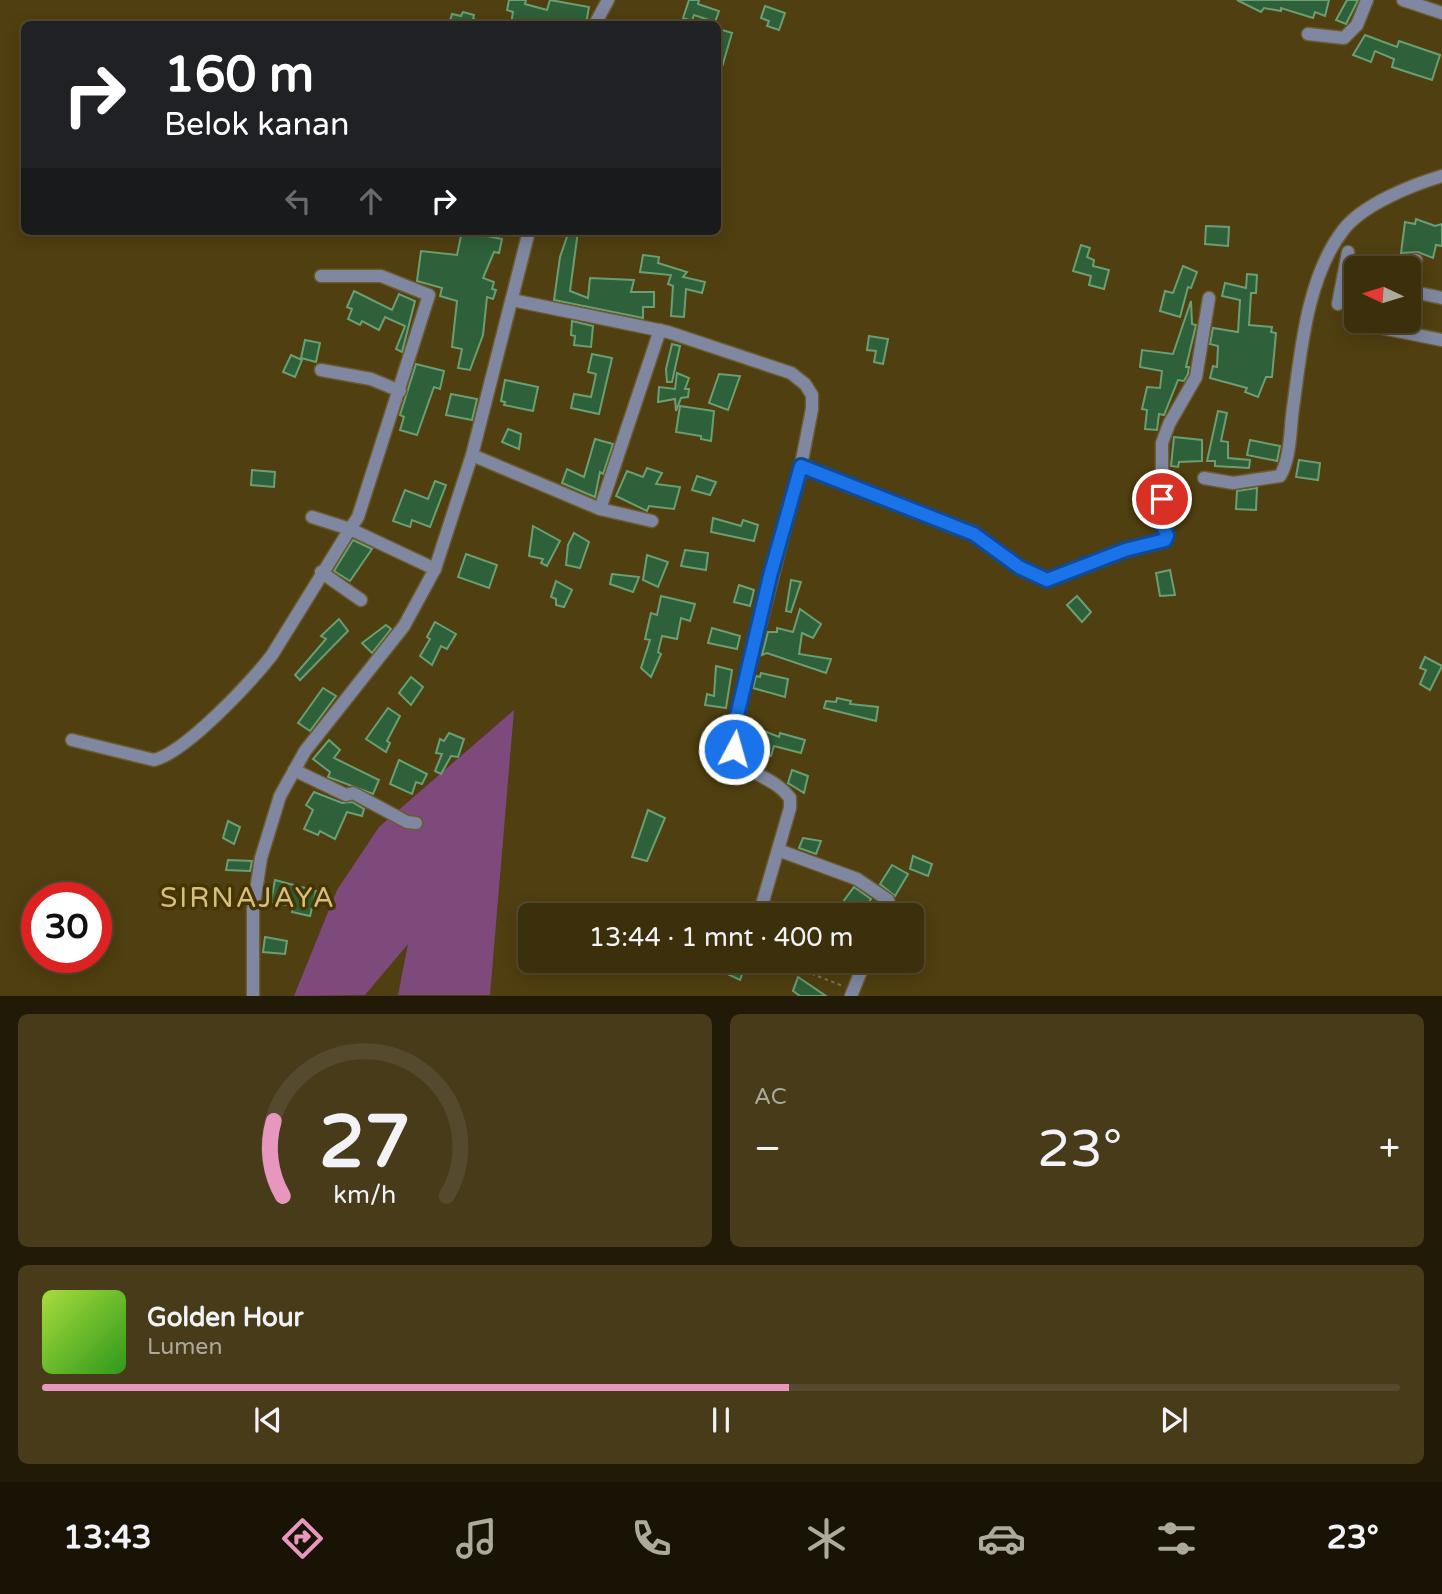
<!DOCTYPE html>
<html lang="id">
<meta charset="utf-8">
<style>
:root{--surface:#3c2f0c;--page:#473b1a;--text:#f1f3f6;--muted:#aca99d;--line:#554a2d;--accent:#e797bd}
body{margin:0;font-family:"Varela Round",sans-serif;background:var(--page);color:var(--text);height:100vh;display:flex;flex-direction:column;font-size:26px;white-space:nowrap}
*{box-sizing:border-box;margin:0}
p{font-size:23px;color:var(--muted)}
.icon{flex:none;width:38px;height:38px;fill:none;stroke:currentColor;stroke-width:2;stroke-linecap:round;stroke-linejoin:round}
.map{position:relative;height:996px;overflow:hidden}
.panel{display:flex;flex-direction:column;gap:18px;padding:18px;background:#211a07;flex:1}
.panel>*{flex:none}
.guide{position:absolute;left:21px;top:21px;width:700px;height:214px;border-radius:10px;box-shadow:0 4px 18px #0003,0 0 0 2px var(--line);background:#202124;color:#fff;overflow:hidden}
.needle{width:46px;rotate:274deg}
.fabs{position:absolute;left:1344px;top:256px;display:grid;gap:14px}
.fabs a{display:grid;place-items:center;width:77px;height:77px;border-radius:10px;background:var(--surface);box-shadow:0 4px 18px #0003,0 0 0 2px var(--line);font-size:35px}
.speed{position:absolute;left:21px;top:882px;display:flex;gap:14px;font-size:35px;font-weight:700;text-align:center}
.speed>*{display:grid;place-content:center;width:91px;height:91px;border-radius:50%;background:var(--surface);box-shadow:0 4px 18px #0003,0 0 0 2px var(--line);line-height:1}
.speed .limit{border:10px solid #d22;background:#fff;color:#111}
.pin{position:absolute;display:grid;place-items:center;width:60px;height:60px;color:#fff;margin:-30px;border:4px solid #fff;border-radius:50%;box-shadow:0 2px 7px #0007}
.me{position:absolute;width:77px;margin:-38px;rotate:6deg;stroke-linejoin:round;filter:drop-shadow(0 0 5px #0008)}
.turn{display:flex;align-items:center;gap:24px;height:147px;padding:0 28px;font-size:32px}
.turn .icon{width:91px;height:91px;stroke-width:2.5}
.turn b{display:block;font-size:49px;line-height:60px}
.lanes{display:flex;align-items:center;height:66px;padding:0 28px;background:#0003;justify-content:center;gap:35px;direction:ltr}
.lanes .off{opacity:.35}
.big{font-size:52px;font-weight:600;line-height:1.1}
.panel .tile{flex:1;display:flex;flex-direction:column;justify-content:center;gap:10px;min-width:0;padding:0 24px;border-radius:10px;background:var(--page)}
.panel .dial{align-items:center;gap:0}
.dial svg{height:182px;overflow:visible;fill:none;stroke:var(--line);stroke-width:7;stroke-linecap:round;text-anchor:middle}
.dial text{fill:var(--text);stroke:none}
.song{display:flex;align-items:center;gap:21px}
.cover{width:84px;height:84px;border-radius:10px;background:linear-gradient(135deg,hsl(80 70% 55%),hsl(110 70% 35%))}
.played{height:7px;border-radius:4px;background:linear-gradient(90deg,var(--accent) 55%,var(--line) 55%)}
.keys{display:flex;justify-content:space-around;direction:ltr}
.heat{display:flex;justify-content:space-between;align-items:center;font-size:38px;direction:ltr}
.panel .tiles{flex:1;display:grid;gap:18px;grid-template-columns:1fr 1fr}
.tile:last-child{grid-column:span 2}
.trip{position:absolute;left:518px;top:903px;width:406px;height:70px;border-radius:10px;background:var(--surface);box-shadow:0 4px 18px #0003,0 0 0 2px var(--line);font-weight:600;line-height:70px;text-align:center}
.dock{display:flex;height:112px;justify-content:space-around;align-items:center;background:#181305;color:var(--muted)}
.dock .icon{width:49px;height:49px}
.dock .active{color:var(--accent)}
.dock b{font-size:32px;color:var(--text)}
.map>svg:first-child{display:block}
.green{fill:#7e497b}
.building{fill:#2e6039;stroke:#6b9e73;stroke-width:2}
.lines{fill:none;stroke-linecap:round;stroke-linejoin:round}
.street-casing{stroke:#6c5b30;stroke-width:15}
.path{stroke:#84754b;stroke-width:2;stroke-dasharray:3.5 3.5;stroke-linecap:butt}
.street{stroke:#7f88a0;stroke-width:12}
.route-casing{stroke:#114b97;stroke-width:18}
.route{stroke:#1a73e8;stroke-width:12}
.labels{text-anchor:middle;stroke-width:7;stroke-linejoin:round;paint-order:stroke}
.quarter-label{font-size:28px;letter-spacing:2px;fill:#d6be81;stroke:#453503}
</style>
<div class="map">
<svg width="1442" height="996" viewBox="0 0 1442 996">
<rect width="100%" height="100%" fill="#503f10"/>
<!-- green -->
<path class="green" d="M514 710 490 995H398L408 944 365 995 294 996 337 890 379 827Z"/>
<!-- building -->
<g class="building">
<path d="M509 0H526L525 4 547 10 550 0 589 7 586 24H511L513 12 507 10Z"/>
<path d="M689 0H699L698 4 719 11 715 22 694 15 692 21 683 18Z"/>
<path d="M1237 0H1329L1325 16 1315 12 1313 18 1281 8V11L1264 8 1261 12Z"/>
<path d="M1347 0H1358L1346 24 1336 20Z"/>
<path d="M765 6 785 13 779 30 767 26 769 21 761 18Z"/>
<path d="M463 12 474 15 473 19 480 21V24H449L452 14 461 16Z"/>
<path d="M719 29 732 33 720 74 718 73Z"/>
<path d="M1365 35 1397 47 1399 41 1440 55 1432 80 1392 67 1394 59 1375 51 1371 62 1353 55Z"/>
<path d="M1416 219 1435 226 1442 224V246L1436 245 1433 258 1418 252 1401 253 1405 222 1415 224Z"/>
<path d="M1206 226 1229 227 1228 246 1205 244Z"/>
<path d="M462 231H476V234L502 239 499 253 494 252 483 278 494 282 492 289 496 290 493 299 487 297 483 335 470 370 458 368 462 349 452 347 457 301 440 296 442 288 417 281 421 251 457 255Z"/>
<path d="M569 231H578L570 291 588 298 590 278 634 280 631 292H654V307H643V318L554 300 560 257Z"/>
<path d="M1081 245 1090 248 1087 257 1094 260 1093 266 1109 270 1104 289 1089 285 1091 276 1073 271Z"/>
<path d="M643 255 659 257 658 263 687 272 683 277 705 282 702 293 686 289 684 317 671 316 673 286 668 284 671 275 640 272Z"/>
<path d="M1183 266 1197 272 1191 288 1188 287 1180 317 1160 311 1165 291 1173 293Z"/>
<path d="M1247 274 1257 275 1256 293H1251L1249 325 1272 327 1271 332 1276 333 1272 377H1266L1258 397 1245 392 1247 388 1210 378 1213 366 1217 367 1218 346 1210 344 1213 328 1238 332 1240 300 1222 296 1225 283 1246 288Z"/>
<path d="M354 291 392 310 399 294 415 301 402 352 396 349 405 326 385 317 379 330 362 321 360 325 348 319 352 309 347 307Z"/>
<path d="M1191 301 1192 324 1196 325 1186 367H1189L1188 374 1184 381 1178 380 1164 415 1159 414 1157 430 1145 429 1147 410 1142 409 1147 387 1160 388 1162 371 1140 367 1142 350 1173 354Z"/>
<path d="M572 321 593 326 591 347 574 345 575 336 571 335Z"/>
<path d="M869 336 888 339 883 364 874 362 876 351 867 350Z"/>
<path d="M305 340 320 343 316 362 301 358Z"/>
<path d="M672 344 680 346 672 382H667L666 369Z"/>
<path d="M592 354 612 358 599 414 571 408 574 394 591 397 596 374 588 372Z"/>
<path d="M291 355 302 360 295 377 283 372Z"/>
<path d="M416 364 444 371 440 389 434 387 417 435 400 430 404 417 400 415Z"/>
<path d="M677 373 689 378 685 389H689L688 397 681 398 676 411 675 399 658 402 659 387 675 389Z"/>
<path d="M719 374 740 376 728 410 709 403Z"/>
<path d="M505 380 538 387 533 411 504 405 505 402 501 401Z"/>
<path d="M451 394 477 399 472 420 446 415Z"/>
<path d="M680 406 714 411 711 441 701 439V436L676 432Z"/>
<path d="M1218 411 1227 413 1221 441 1228 442V458L1250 460 1249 468 1215 466V461H1207Z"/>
<path d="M508 429 521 434 519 449 502 442Z"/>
<path d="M1174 437 1202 440V461L1179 462 1178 467 1171 466Z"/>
<path d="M595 439 613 444 603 474 600 472 595 497 562 483 567 469 584 477Z"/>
<path d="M1250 440 1280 446 1277 461 1247 455Z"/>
<path d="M1299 460 1320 463 1318 480 1296 477Z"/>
<path d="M647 468 662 473 656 484 680 487 674 509 649 506 647 511 616 496 627 471 643 477Z"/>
<path d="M252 470 275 472 274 487 251 485Z"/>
<path d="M697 476 716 482 710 495 692 490Z"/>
<path d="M435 481 446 485 430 527 412 520 410 527 393 521 405 490 428 499Z"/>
<path d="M1257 488 1256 510 1236 509 1237 491Z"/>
<path d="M713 518 741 526 743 520 758 525 754 541 711 532Z"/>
<path d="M533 526 560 541 547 566 541 563 543 559 529 556Z"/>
<path d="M574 533 589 542 580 568 566 565 568 545Z"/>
<path d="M353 540 372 549 350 581 334 571Z"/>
<path d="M685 550 708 553 706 570 681 566Z"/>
<path d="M466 554 497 565 489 588 458 577Z"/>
<path d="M647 555 668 562 658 587 643 580Z"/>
<path d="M1170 570 1175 595 1160 596 1156 573Z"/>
<path d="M612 574 639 577 633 592 610 584Z"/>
<path d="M791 580 801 582 791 612 786 611Z"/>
<path d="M556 581 572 590 564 607 556 605V599L551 597Z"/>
<path d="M739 585 754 590 750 606 734 602Z"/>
<path d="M661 596 695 604 690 621 681 618 677 639 662 636 658 652 661 654 651 677 641 668 650 640 645 639 651 613 657 615Z"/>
<path d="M1077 596 1091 612 1082 622 1067 605Z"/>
<path d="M800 609 821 624 813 638 802 633 799 654 831 659 826 673 767 653 762 655 768 632H777V628L793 632Z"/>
<path d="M339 619 348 631 300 680 295 675 326 639 321 636Z"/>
<path d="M435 622 456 634 447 649 441 646 432 665 420 656 430 639 427 637Z"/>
<path d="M386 625 391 629 372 653 362 643Z"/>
<path d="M712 628 740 636 737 649 708 643Z"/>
<path d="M1425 657 1442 666 1430 690 1420 684 1426 670 1420 668Z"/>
<path d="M716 666 732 670 726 708 705 705 707 694 714 696Z"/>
<path d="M761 673 788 679 785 697 753 688 756 676 760 677Z"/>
<path d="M411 677 423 687 411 705 399 693Z"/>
<path d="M323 688 336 696 310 731 298 723Z"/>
<path d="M837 698 851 701 850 704 878 707 876 721 824 708 826 701 836 702Z"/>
<path d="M388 708 400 716 387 741 390 743 386 752 366 739Z"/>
<path d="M757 728 779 737 780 733 805 740 801 753 774 746 771 756 754 750Z"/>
<path d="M449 733 464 739 458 757 451 756 441 774 435 771 442 754 436 753 440 739 444 741Z"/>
<path d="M329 740 340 750 334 758 379 780 373 794 328 777 330 772 313 759Z"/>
<path d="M399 760 427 774 422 784 416 782 412 794 390 784Z"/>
<path d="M792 770 808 776 804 793 788 783Z"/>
<path d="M314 792 342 803 352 802 364 809 362 816 347 812 335 839 320 831 318 835 304 829 313 810 306 805Z"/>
<path d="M648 810 665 818 647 861 632 857Z"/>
<path d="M228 821 240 827 234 844 223 838Z"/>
<path d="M803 838 821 841 816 854 799 848Z"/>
<path d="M913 856 932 864 928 876 910 869Z"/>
<path d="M228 860 252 861 250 871 226 870Z"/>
<path d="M892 865 908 874 895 896 880 884Z"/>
<path d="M275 880 316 891 310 916 292 912 293 906 271 902Z"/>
<path d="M854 887 871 899 867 905 877 915H854L840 906Z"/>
<path d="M265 937 287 941 285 954 263 952Z"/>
<path d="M728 961H747L740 980 725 973Z"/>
<path d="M798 977 826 996H800L793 991Z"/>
</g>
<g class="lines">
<!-- street casing -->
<g class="street-casing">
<g id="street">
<path d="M1403 0 1442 13"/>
<path d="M595 24 608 0"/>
<path d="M1308 34 1344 38 1357 25 1367 0"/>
<path d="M1409 282 1416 260"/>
<path d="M1409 291 1442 298"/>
<path d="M512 300 668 332 791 373 805 384 812 395V409L801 465 733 732C735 780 768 769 790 798V808L759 915"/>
<path d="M1338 304 1348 252"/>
<path d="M1352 322 1442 340"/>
<path d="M321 370 371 379 400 391"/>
<path d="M472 455 600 509 652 521"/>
<path d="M801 465 974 534 1019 567 1047 580 1125 550 1159 543 1167 535 1162 524V443L1169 424 1196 377 1209 298"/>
<path d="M1204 478 1233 483 1280 476C1291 458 1290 428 1293 408 1301 350 1307 276 1344 229 1364 204 1412 185 1442 176"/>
<path d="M600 509 660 330"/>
<path d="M312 517 350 529 358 517 429 295 381 276H321"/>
<path d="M321 572 361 600"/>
<path d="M72 740 154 760C186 752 251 682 272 655L350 529 435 569"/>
<path d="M294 770 346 795 353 793 407 822 416 823"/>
<path d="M778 850 857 879 888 900 890 909 886 915"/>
<path d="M253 996V910L261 858 280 796 305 751 404 626 435 569 472 455 529 231"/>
<path d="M851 996 865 961"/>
</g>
</g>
<!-- path -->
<path class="path" d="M779 961 843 986"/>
<!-- street -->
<use href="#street" class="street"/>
</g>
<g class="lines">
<!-- route casing -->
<g class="route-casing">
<path id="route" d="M734 749 733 733 770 576 801 466 974 534 1019 567 1047 580 1125 550 1165 540 1167 535 1162 524V499"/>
</g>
<!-- route -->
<use href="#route" class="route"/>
</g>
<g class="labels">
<!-- quarter labels -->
<g class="quarter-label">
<text x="248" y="907">SIRNAJAYA</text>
</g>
</g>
</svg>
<div class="fabs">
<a><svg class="needle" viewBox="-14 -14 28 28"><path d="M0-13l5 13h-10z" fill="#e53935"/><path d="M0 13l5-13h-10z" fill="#aca99d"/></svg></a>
</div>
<div class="speed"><div class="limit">30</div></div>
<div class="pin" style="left:1162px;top:499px;background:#d93025"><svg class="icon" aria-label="arrive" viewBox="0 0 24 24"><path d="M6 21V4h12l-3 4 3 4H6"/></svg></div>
<svg class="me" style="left:734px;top:749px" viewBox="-20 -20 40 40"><circle r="17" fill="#1a73e8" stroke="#fff" stroke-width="3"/><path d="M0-11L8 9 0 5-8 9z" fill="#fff"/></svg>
<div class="trip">13:44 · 1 mnt · 400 m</div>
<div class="guide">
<div class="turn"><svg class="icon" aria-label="right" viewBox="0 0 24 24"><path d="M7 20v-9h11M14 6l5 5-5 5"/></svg><div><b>160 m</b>Belok kanan</div></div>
<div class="lanes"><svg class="icon off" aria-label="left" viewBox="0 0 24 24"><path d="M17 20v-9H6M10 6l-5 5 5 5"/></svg><svg class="icon off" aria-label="ahead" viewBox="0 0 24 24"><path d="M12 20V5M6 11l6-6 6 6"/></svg><svg class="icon" aria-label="right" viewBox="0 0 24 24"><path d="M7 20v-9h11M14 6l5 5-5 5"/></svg></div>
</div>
</div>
<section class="panel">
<div class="tiles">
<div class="tile dial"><svg viewBox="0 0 100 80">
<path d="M14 69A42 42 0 1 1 86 69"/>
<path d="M14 69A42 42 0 0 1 10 36" stroke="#e797bd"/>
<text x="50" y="56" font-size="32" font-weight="700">27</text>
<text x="50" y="72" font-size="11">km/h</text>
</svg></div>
<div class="tile"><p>AC</p>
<div class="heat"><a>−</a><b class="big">23°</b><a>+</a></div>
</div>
<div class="tile">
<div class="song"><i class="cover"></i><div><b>Golden Hour</b><p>Lumen</p></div></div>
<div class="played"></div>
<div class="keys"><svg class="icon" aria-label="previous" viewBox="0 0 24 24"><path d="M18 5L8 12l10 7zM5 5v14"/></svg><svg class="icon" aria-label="pause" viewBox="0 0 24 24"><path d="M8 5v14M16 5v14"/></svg><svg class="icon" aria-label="next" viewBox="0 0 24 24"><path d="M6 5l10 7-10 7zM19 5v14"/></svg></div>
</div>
</div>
</section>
<nav class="dock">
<b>13:43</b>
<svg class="icon active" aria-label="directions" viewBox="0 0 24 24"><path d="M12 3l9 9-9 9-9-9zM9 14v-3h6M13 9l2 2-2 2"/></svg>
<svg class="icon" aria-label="music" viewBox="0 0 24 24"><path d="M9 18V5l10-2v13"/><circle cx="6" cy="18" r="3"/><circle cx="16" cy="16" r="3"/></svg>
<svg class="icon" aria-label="phone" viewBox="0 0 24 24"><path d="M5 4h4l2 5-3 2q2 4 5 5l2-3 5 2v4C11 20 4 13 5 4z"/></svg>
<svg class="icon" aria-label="climate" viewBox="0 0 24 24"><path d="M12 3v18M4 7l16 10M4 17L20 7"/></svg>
<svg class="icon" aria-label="car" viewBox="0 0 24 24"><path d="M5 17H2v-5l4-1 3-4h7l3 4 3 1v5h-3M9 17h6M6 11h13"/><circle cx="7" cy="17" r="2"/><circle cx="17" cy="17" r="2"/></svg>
<svg class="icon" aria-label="filters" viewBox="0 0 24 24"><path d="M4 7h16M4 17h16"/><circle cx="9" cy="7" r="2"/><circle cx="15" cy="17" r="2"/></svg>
<b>23°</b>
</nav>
